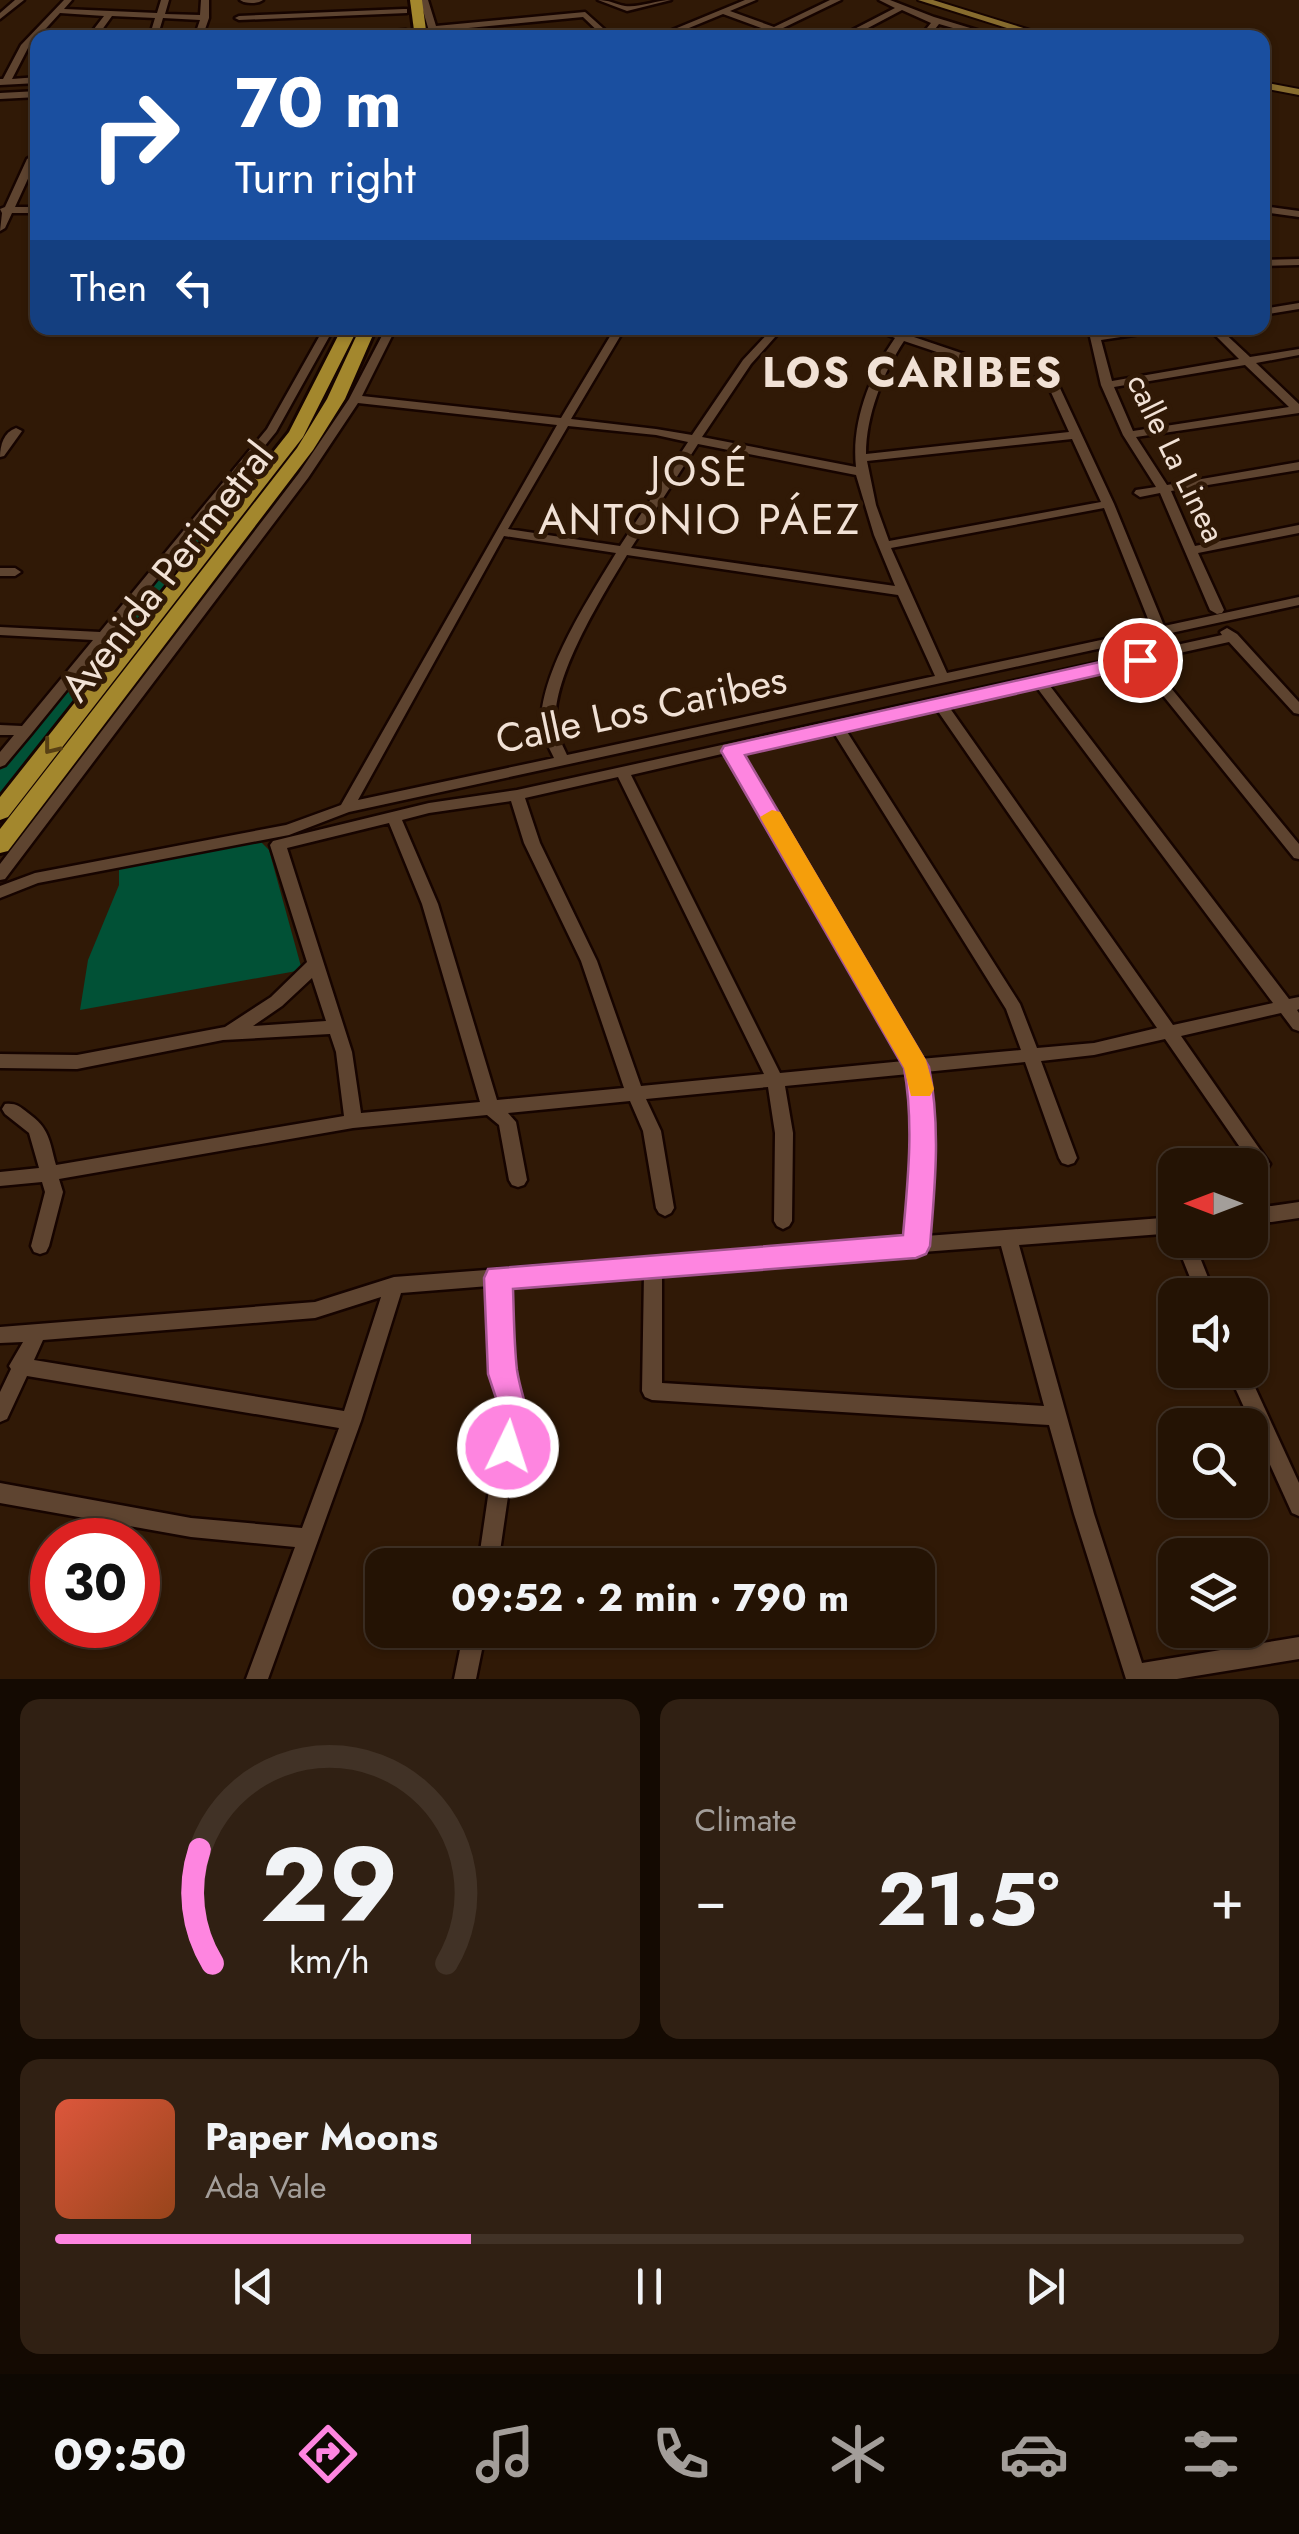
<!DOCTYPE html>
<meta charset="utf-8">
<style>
:root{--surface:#241304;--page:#302013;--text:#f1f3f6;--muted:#a39e9a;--line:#413226;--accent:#fe85e0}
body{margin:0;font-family:Jost,sans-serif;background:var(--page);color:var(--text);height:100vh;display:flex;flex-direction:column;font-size:38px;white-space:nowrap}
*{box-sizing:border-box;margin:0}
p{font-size:32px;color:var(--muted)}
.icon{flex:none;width:55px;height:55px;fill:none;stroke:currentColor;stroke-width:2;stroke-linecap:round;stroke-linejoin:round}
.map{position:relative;height:1679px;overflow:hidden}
.details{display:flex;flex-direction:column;gap:20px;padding:20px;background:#140a02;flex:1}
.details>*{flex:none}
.hud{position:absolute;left:30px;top:30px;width:1240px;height:305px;border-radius:20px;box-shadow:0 2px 8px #0004,0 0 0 2px var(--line);background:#1a4fa0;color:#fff;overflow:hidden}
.needle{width:65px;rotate:270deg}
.fabs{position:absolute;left:1158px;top:1148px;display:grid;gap:20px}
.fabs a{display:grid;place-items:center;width:110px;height:110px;border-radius:20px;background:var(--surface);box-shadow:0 2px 8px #0004,0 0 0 2px var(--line);font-size:50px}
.speed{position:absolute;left:30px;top:1518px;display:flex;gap:20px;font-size:50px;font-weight:700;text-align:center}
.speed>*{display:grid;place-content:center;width:130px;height:130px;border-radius:50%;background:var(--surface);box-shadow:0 2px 8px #0004,0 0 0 2px var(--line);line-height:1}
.speed .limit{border:15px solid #d22;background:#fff;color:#111}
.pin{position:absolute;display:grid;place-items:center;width:85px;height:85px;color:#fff;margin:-42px;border:5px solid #fff;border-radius:50%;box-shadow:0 2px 10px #0007}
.me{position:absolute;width:110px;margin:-55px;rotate:4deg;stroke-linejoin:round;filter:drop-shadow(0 0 8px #0008)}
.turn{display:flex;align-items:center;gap:35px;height:210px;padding:0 40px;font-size:45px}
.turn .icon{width:130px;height:130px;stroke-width:2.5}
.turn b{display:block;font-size:70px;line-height:85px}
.then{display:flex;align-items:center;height:95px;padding:0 40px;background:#0003;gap:20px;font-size:38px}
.big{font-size:75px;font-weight:700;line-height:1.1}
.details .widget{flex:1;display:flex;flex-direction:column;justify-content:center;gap:15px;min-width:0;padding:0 35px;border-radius:20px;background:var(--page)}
.details .dial{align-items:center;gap:0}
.dial svg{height:260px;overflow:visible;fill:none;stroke:var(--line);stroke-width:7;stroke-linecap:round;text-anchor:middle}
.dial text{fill:var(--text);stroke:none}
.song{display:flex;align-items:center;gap:30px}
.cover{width:120px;height:120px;border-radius:15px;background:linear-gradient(135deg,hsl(10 70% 55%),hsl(20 70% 35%))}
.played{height:10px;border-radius:5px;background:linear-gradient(90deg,var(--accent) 35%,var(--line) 35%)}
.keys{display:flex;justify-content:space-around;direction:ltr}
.heat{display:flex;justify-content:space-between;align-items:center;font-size:55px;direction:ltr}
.details .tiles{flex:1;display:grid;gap:20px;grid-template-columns:1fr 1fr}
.widget:last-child{grid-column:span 2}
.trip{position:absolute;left:365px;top:1548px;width:570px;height:100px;border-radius:20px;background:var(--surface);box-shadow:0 2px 8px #0004,0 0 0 2px var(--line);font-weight:700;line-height:100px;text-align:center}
.tabs{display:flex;height:160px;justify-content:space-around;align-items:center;background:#0e0802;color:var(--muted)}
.tabs .icon{width:70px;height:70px}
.tabs .on{color:var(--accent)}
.tabs b{font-size:45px;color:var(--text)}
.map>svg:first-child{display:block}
.green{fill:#015136}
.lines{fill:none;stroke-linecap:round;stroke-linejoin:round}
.minor-casing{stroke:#160400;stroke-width:5}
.major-casing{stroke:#160400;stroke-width:4}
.highway-casing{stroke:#160400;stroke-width:6}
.minor{fill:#5e4430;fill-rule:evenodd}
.major{fill:#876c2e;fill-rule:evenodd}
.highway{fill:#a3872d;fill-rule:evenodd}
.oneway{stroke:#584014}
.route{fill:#fe85e0;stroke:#a55692;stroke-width:2.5}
.slow{fill:#f59e0b}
.labels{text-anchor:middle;stroke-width:10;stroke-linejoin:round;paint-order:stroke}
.far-street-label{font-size:32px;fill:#f1e1d5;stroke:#301906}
.street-label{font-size:40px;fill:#f1e1d5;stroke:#301906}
.far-district-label{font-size:42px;font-weight:bold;letter-spacing:2.5px;fill:#f1e1d5;stroke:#301906}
.neighbourhood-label{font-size:42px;letter-spacing:2.5px;fill:#f1e1d5;stroke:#301906}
</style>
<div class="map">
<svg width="1299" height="1679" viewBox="0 0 1299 1679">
<rect width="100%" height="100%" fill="#301906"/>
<!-- green -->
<g class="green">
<path d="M231 505 0 794V769L196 532Z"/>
<path d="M234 841 261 842 269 850 302 970 80 1010 88 960 119 885V865Z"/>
</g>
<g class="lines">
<!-- minor casing -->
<g class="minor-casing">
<g id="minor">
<path d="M15 0H24L0 19V13Z"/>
<path d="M64 0H72L64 9 157 13 161 0H169L165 14 200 15 201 0H209V18L202 38H194L200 20 163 18 157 38H149L155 18 112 16 96 38H87L104 16 60 13 28 48 12 79 38 77V83L0 85V79H3L21 45Z"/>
<path d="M240 0H263C258 4 245 4 240 0Z"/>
<path d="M420 0H428L436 26 585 12 614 38H605L583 17 437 31 439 38H431Z"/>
<path d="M598 0C609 0 615 4 625 6 639 8 656 0 671 0L627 11Z"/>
<path d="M745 0H756L730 11 774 27 830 0H841L781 29 802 38H789L774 33 764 38H752L767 30 723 14 667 37 660 35Z"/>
<path d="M879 0H890L934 17 1003 38H988L939 24 928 38H919L931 23 902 10 849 38H837L895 8Z"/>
<path d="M404 9H407V13L239 20 235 18 239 16Z"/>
<path d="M406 30 409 31V35L280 38Z"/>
<path d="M38 91V97L0 99V93Z"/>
<path d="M38 144V152L34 151 33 147Z"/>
<path d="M32 156 37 159 15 207H38V213H12L5 228 0 231 2 213 0 209 5 207 27 159Z"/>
<path d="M1262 206 1299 211V217L1262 212Z"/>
<path d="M1299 259V265L1262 266V260Z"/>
<path d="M1299 303V309L1262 315V309Z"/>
<path d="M324 328H334L276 432 31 734 5 765 0 767V752L14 735H0V725L22 726 93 640 0 635V627L100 632 267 429Z"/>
<path d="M386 328H396L362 396 561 418 615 328H625L571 419 656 429 692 435 743 360 773 328H783L751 364 702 437 856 467C851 423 870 374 895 338L872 328H886L900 332 904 328H914L908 335 1059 386 1114 504 1164 626 1299 597V605L349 812 289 835 38 883 0 898V886L35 873 286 825 341 805 557 425 358 403 308 478 5 879 0 880V864L299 473 349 399ZM904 341 1050 390 1069 432 866 454C866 415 883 373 904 341ZM568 426 656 435 688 442 620 546 508 529ZM1072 439 1101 502 889 541 876 505 867 461ZM698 444 856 475 874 535 895 586 631 548ZM1104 508 1152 629 947 673 891 548ZM504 536 616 553C589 598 542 669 541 722 541 734 549 747 554 758L358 800ZM627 555 898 595 935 676 567 755C563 746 557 736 556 726 550 679 603 595 627 555Z"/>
<path d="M1088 328H1098L1100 333 1141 328H1165L1160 331 1101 340 1112 381 1239 359 1208 328H1219L1250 357 1299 349V355L1256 363 1299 404V413L1136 437 1167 485 1299 462V470L1171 491 1195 546 1299 525V533L1198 553 1224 610 1222 613 1217 614 1210 610 1160 493 1140 497 1134 493 1136 490 1156 487 1123 435 1101 385ZM1245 365 1289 407 1133 431 1114 387Z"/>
<path d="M16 428 22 431 4 456 0 457C0 445 4 432 16 428Z"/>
<path d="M0 568H15L21 572 15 576H0Z"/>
<path d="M1227 628 1237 634 1299 702V714L1294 713 1229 642 1148 660 1299 844V859L1294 858 1136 662 1047 682 1289 999 1299 997V1009L1297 1010 1299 1013V1031L1293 1029 1281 1013 1181 1036 1270 1164 1267 1169 1261 1171 1255 1169 1165 1039 1094 1055 1041 1061 1077 1158 1074 1163 1068 1165 1062 1163 1059 1158 1025 1062 925 1072 931 1134 926 1236 1175 1217V1233L1019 1245 1094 1514 1142 1663 1299 1637V1659L1177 1679H1126L1074 1514 1049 1425 652 1400 645 1397 642 1391 644 1274 508 1284 513 1374 522 1401 524 1425 512 1469 498 1565H478L492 1469 504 1425 502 1401 493 1374 489 1286 401 1293 361 1421 268 1679H246L295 1547 191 1537 0 1503V1483L191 1518 302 1528 339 1428 27 1376 7 1419 0 1422V1392L11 1369 9 1366 23 1342 0 1343V1327L315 1302 394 1277 908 1238 913 1134 909 1074 785 1086 793 1133 792 1221 789 1226 783 1229 777 1226 774 1221 775 1133 768 1087 646 1099 661 1131 674 1208 671 1213 665 1216 659 1213 656 1208 643 1131 630 1101 508 1113 516 1122 527 1180 524 1185 518 1187 512 1185 509 1180 499 1125 487 1115 353 1128 59 1179 63 1192 49 1246 46 1252 40 1254 34 1252 31 1246 45 1192 42 1182 0 1186V1172L39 1168 29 1133 5 1114 2 1109 5 1104C16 1103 19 1106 28 1113 50 1129 49 1140 56 1165L344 1116 336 1052 330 1034 223 1040 77 1069 0 1068V1054L77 1055 225 1027 271 997 307 962 270 845 273 841 429 803 517 790 1222 635 1220 632ZM1035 685 1273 1003 1173 1025 947 704ZM935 707 1157 1028 1094 1043 1037 1048 1020 1004 844 727ZM832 730 1006 1009 1021 1050 920 1059 739 751ZM726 753 904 1061 780 1073 631 775ZM618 777 764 1074 641 1086 597 961 540 843 525 798ZM511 801 524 843 581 961 624 1088 497 1100 438 904 402 820 429 813ZM389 823 422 904 480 1102 361 1113 352 1052 287 848ZM312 978 326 1021 253 1026 282 1006ZM1001 1246 1044 1406 662 1383V1272ZM381 1297 344 1411 34 1360 43 1340 315 1318Z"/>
<path d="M1299 1202V1218L1250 1225V1209Z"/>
<path d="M1175 1240H1193L1215 1295H1197Z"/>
<path d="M1227 1370H1247L1299 1483V1516L1292 1513Z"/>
<path d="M464 1630H486L476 1679H454Z"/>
</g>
</g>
<!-- major casing -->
<g class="major-casing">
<g id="major">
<path d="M918 0H933L1056 38H1039Z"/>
<path d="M1262 82 1299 89V95L1262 88Z"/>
</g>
</g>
<!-- highway casing -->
<g class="highway-casing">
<g id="highway">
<path d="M410 0H422L427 38H415Z"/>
<path d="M342 328H358L303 437 8 817 0 820V797L289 432Z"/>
<path d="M360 328H376L345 399 313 450 8 851 0 853V829L297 448 327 399Z"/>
</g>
</g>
<!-- minor -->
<use href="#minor" class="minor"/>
<!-- major -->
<use href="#major" class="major"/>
<!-- highway -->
<use href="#highway" class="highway"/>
</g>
<!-- one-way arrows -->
<defs><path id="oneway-chevron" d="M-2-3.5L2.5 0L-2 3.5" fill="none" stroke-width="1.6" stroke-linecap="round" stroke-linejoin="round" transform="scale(2.5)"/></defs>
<use class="oneway" href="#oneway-chevron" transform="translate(51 747) rotate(128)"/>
<!-- route -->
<path class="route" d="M1140 653 1148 655 1151 660 1148 664 745 755 929 1067C941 1126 935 1186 930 1246L926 1254 916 1258 513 1289C514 1316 514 1344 517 1370 523 1408 537 1416 518 1457L508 1461 497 1457 493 1447 499 1426 497 1401 488 1374 484 1278 488 1269 903 1235C908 1179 914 1123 904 1068L721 751 724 746Z"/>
<!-- slow -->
<path class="slow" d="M772 810 780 812 926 1060 934 1089 930 1096H911L904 1068 760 817Z"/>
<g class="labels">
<!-- far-street labels -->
<g class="far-street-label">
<text transform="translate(1176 458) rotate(64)" y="11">calle La Linea</text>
</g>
<!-- street labels -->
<g class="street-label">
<text transform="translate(167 571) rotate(-52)" y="14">Avenida Perimetral</text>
<text transform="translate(641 709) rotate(-12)" y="14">Calle Los Caribes</text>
</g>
<!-- far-district labels -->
<g class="far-district-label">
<text x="913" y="387">LOS CARIBES</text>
</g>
<!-- neighbourhood labels -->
<g class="neighbourhood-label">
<text x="700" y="486">JOSÉ<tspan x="700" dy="48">ANTONIO PÁEZ</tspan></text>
</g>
</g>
</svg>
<div class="fabs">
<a><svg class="needle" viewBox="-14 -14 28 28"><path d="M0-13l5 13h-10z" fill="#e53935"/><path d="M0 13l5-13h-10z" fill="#a39e9a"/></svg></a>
<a><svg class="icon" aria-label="sound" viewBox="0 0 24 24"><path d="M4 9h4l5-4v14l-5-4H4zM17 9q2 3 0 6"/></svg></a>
<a><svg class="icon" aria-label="search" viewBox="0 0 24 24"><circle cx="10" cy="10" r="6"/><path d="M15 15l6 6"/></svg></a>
<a><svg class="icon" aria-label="layers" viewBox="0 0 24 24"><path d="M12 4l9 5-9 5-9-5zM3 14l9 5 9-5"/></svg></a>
</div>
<div class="speed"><div class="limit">30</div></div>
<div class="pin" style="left:1140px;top:660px;background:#d93025"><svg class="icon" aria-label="arrive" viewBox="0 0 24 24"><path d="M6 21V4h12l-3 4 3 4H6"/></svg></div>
<svg class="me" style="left:508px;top:1447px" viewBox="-20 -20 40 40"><circle r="17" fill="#fe85e0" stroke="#fff" stroke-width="3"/><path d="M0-11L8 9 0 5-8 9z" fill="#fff"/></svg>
<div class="trip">09:52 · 2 min · 790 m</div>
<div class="hud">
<div class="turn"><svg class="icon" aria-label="right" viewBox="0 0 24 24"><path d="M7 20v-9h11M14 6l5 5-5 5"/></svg><div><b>70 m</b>Turn right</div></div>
<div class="then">Then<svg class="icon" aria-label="left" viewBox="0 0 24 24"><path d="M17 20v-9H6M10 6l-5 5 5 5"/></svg></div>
</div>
</div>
<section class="details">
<div class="tiles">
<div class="widget dial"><svg viewBox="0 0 100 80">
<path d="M14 69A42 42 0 1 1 86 69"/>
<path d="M14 69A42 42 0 0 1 10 34" stroke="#fe85e0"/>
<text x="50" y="56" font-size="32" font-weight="700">29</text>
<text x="50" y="72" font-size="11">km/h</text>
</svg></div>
<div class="widget"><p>Climate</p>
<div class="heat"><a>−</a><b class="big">21.5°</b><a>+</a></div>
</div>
<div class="widget">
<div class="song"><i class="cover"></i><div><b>Paper Moons</b><p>Ada Vale</p></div></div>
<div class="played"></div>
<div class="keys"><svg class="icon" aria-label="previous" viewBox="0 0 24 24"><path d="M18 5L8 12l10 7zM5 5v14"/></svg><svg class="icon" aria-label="pause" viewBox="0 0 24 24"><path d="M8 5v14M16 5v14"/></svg><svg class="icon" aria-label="next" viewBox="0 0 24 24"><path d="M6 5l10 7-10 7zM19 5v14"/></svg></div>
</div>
</div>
</section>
<nav class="tabs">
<b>09:50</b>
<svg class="icon on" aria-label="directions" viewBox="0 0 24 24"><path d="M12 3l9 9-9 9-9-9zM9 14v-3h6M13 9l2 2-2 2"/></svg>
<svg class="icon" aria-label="music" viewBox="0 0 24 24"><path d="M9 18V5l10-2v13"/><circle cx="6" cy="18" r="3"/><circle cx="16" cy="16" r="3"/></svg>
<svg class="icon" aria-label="phone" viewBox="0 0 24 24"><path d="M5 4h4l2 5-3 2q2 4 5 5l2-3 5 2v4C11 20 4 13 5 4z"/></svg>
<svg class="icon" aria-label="climate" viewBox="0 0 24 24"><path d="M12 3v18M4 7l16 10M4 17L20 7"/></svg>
<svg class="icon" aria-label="car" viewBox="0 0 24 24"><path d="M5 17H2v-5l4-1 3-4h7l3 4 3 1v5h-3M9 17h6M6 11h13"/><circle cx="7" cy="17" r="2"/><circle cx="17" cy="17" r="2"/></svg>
<svg class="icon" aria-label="filters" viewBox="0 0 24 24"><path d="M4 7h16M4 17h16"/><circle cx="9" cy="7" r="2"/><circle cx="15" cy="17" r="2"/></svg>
</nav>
